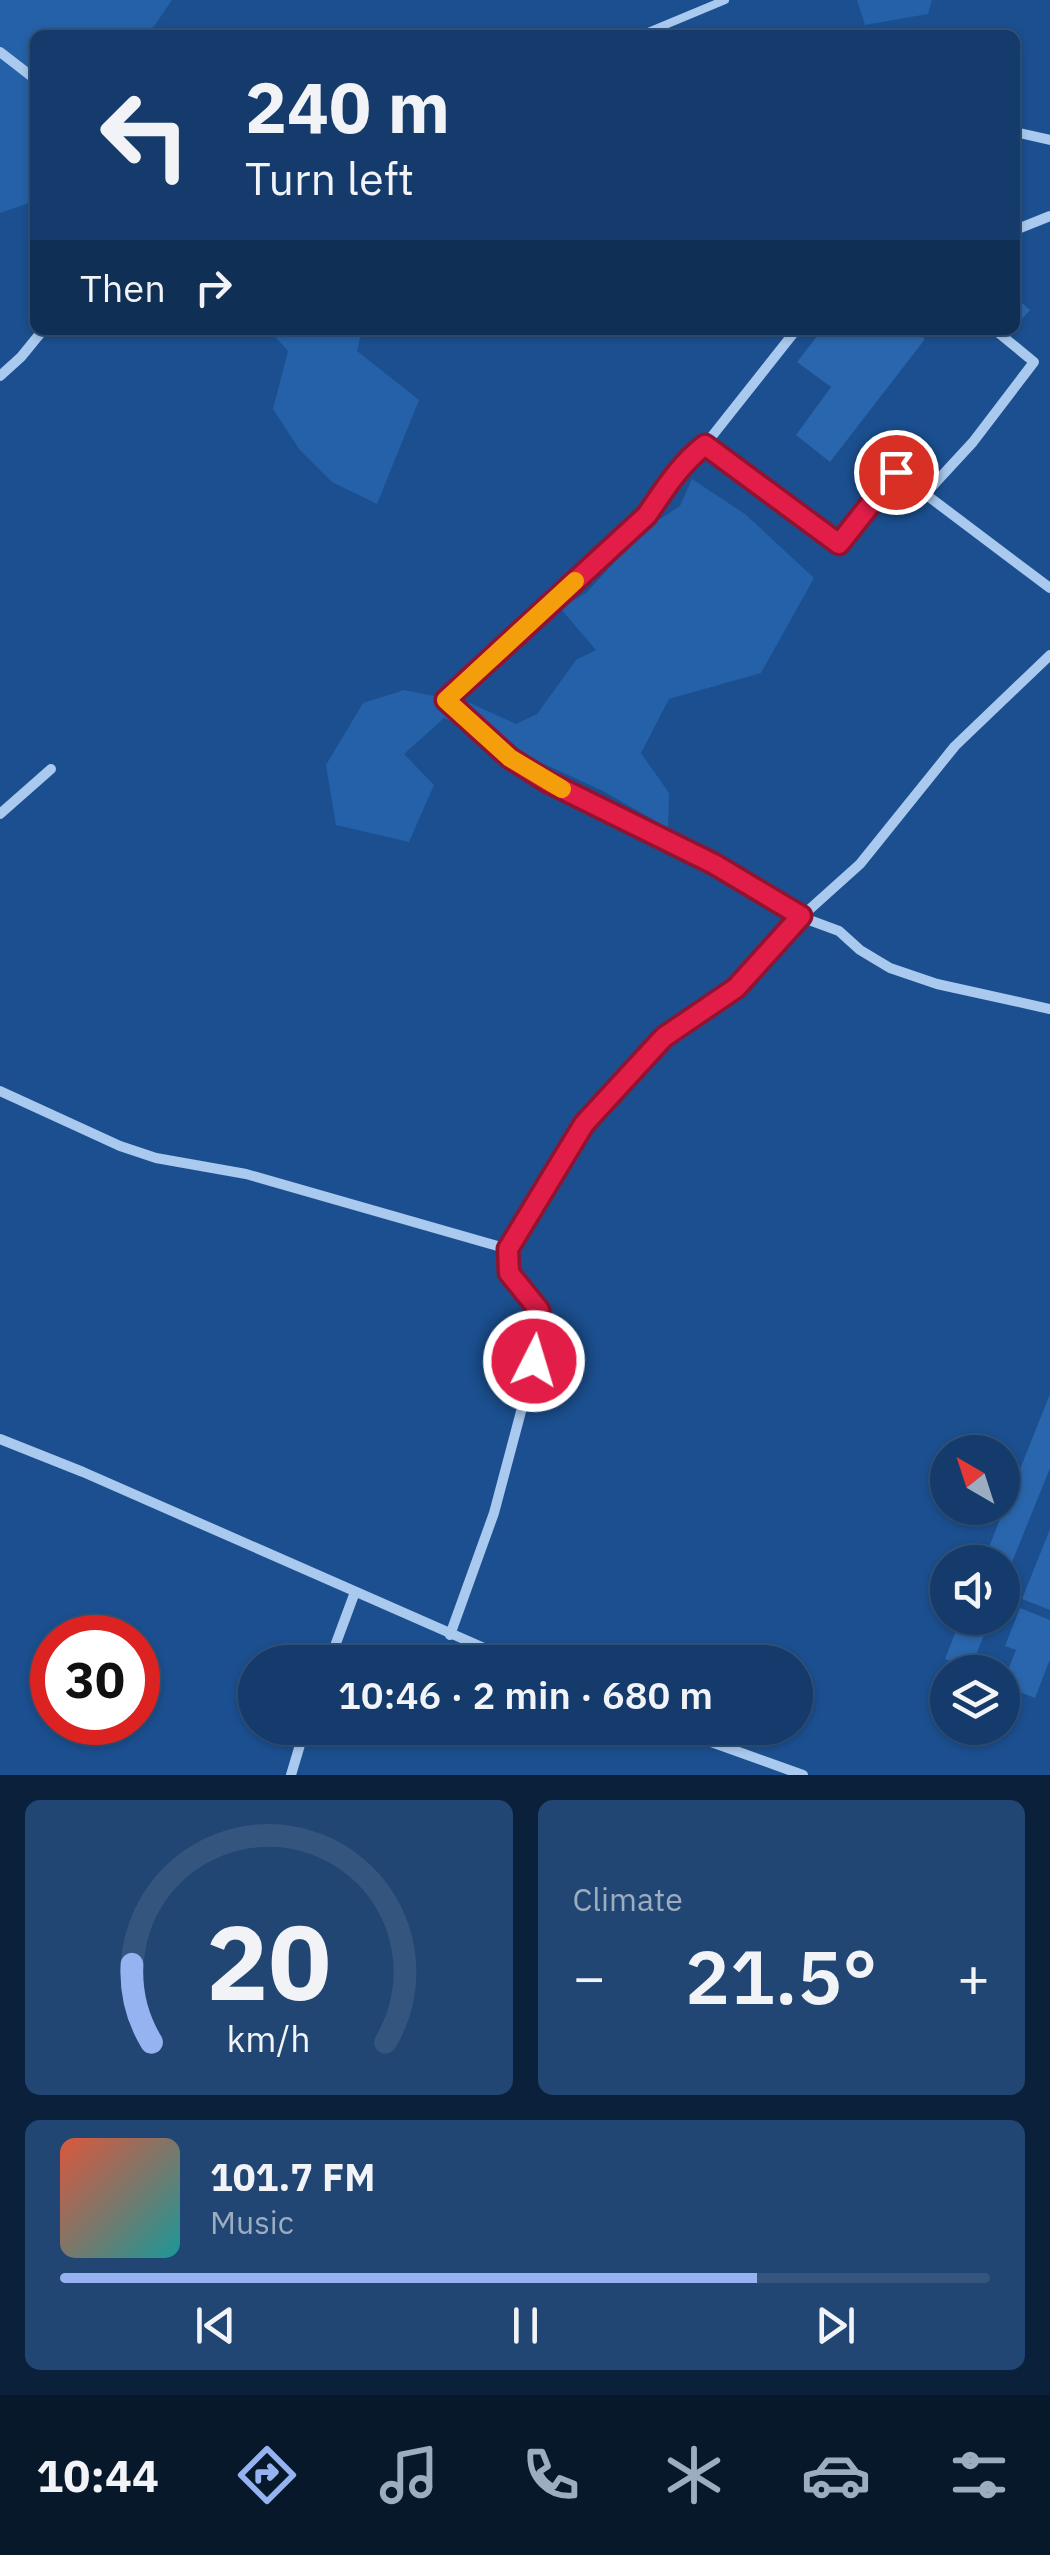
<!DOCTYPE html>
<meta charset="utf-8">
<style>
:root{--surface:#143b6b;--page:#214673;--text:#f1f3f6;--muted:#9dadc1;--line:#33557e;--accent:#95b2f1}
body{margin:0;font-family:"IBM Plex Sans",sans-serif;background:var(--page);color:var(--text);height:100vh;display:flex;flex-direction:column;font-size:38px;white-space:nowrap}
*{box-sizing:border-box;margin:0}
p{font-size:32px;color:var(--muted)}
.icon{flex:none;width:55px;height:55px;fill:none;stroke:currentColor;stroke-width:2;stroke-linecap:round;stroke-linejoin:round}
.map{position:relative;height:1775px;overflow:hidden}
.panel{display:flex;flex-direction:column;gap:25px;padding:25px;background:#0b203b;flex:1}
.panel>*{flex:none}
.guide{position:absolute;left:30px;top:30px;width:990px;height:305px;border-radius:15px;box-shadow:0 2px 8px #0004,0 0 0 2px var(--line);background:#143b6b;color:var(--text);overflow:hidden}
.needle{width:65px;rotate:321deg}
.controls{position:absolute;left:930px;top:1435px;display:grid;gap:20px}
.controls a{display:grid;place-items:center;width:90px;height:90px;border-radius:50%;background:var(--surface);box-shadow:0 2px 8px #0004,0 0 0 2px var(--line);font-size:50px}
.speed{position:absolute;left:30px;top:1615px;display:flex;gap:20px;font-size:50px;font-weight:700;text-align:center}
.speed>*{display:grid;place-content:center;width:130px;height:130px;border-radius:50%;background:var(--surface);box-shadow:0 2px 8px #0004,0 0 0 2px var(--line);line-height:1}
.speed .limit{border:15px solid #d22;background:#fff;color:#111}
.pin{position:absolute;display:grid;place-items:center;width:85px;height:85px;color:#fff;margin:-42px;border:5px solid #fff;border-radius:50%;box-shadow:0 2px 10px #0007}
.me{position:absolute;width:110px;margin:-55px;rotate:5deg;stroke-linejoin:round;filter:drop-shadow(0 0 8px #0008)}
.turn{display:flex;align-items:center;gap:35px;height:210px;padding:0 50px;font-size:45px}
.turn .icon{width:130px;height:130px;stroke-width:2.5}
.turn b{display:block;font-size:70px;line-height:85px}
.then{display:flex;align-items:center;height:95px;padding:0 50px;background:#0003;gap:20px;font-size:38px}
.big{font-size:75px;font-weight:600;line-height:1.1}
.panel .widget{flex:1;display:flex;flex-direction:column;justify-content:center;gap:15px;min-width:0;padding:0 35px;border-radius:15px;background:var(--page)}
.panel .dial{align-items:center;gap:0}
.dial svg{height:260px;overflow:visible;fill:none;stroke:var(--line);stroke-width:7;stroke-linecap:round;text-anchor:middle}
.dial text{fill:var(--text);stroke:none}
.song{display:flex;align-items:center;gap:30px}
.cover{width:120px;height:120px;border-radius:15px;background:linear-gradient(135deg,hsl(10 70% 55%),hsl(180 70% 35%))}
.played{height:10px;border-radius:5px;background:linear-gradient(90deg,var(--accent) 75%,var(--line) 75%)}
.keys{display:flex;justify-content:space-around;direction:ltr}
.heat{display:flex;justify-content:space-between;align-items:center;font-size:55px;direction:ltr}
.panel .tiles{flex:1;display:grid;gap:25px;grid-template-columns:1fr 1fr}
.widget:last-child{grid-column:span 2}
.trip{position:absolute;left:238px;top:1645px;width:575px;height:100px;border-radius:50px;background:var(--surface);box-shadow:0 2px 8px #0004,0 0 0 2px var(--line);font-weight:600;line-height:100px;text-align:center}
.tab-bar{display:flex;height:160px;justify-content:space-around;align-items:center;background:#08182b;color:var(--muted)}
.tab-bar .icon{width:70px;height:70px}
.tab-bar .active{color:var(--accent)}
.tab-bar b{font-size:45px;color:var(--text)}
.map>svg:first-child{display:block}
.green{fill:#2461a8}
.building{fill:#2a66ad}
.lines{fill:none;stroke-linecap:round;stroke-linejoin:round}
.lane{stroke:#a9c9ee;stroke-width:8}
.street{stroke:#a9c9ee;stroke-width:10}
.route-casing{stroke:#92132f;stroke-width:25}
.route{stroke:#e11d48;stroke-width:18}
.slow{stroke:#f59e0b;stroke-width:18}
</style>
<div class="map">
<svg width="1050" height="1775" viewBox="0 0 1050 1775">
<rect width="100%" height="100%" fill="#1b4f8f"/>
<!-- green -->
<g class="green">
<path d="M0 0H172L148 35H35V201L0 213Z"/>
<path d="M857 0H932L928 14 865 25Z"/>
<path d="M269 330H362L357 351 419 400 377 504 332 482 299 449 273 409 288 351Z"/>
<path d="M692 479 745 514 814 578 761 673 669 699 641 753 669 793 668 828 603 791 444 718 404 754 434 785 409 842 336 825 326 765 363 703 404 690 470 703 516 724 537 714 576 660 596 650 560 608 586 593 646 528 680 506Z"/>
</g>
<!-- building -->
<g class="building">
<path d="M1015 297 1030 310 1015 327Z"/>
<path d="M822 330H914L925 339 830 462 796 435 831 387 797 362Z"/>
<path d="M1050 1394V1468L1002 1587V1562H983Z"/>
<path d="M1050 1529V1610L1022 1599Z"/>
<path d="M1020 1608 1050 1620V1659L1035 1698 1002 1685 1016 1650 1005 1646Z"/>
<path d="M961 1618H991L970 1669 945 1659Z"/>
</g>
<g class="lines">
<!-- lane -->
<path class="lane" d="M641 35 725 0"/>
<!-- street -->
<g class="street">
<path d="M0 52 35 79"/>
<path d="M1015 132 1050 140"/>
<path d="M1015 230 1050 216"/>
<path d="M796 330 705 445C680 464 664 490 647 515L446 700 510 758 548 782 714 864 801 917 839 931 860 950 890 968 937 984 1050 1009"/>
<path d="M0 376 21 357 43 330"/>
<path d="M705 445 839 544 896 472 1050 588"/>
<path d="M925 494 973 442 1034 362 995 330"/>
<path d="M0 814 51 769"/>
<path d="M0 1091 120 1146 156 1158 246 1174 508 1249"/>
<path d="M0 1439 83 1472 516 1662"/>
<path d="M450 1635 494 1513 543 1329 539 1311 509 1273 508 1249 584 1123 664 1037 736 988 801 917 860 864 955 746 1050 655"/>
<path d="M329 1662 355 1592"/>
<path d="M672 1728 803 1775"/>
<path d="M291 1775 305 1728"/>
</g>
</g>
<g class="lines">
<!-- route casing -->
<g class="route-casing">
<path id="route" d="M534 1361 543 1329 539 1310 509 1273 508 1249 584 1124 664 1037 736 988 801 916 714 864 548 782 510 758 446 700 647 515C664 490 680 464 705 445L839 544 896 472"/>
</g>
<!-- route -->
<use href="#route" class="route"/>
<!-- slow -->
<path class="slow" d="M562 789 510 758 446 700 575 581"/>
</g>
</svg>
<div class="controls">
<a><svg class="needle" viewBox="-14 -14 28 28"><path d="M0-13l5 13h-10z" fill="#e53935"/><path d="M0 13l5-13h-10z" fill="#9dadc1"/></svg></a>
<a><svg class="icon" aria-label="sound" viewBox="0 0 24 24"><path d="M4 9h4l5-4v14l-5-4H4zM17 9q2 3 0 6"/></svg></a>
<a><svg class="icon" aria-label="layers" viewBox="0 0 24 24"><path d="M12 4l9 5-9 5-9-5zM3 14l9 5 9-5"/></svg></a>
</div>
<div class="speed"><div class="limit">30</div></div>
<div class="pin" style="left:896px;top:472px;background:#d93025"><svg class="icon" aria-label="arrive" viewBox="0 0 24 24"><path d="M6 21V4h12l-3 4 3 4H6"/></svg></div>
<svg class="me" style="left:534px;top:1361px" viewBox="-20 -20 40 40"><circle r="17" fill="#e11d48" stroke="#fff" stroke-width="3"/><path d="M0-11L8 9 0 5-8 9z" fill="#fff"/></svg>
<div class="trip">10:46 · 2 min · 680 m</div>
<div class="guide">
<div class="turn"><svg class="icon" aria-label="left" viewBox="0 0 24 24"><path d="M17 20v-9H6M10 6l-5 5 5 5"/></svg><div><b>240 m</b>Turn left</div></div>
<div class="then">Then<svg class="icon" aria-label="right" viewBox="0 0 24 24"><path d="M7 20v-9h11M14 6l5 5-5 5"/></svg></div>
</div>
</div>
<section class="panel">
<div class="tiles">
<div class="widget dial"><svg viewBox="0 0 100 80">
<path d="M14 69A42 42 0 1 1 86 69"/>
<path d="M14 69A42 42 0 0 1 8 45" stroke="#95b2f1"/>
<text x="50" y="56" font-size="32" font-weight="700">20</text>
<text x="50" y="72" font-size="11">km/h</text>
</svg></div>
<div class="widget"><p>Climate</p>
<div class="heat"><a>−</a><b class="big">21.5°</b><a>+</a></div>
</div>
<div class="widget">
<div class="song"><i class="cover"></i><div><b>101.7 FM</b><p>Music</p></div></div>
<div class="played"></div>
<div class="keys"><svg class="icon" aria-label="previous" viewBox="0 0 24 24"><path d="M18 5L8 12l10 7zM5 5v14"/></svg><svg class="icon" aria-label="pause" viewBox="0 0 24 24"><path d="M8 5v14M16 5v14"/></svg><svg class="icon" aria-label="next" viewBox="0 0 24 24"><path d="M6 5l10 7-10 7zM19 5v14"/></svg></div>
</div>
</div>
</section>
<nav class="tab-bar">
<b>10:44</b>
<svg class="icon active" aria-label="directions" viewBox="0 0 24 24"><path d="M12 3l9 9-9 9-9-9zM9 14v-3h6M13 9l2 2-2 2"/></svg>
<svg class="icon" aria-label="music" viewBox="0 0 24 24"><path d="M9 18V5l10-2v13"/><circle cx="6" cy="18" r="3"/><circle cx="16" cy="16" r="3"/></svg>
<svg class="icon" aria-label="phone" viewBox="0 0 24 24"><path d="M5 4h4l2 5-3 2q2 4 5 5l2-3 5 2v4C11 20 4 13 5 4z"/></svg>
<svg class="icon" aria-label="climate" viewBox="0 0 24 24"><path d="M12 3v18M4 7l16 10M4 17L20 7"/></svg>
<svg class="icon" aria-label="car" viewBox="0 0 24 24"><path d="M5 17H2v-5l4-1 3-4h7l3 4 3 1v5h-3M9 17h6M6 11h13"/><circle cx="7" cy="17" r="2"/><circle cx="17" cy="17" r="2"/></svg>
<svg class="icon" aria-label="filters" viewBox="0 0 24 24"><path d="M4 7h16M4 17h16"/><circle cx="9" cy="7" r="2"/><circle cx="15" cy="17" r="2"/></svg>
</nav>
